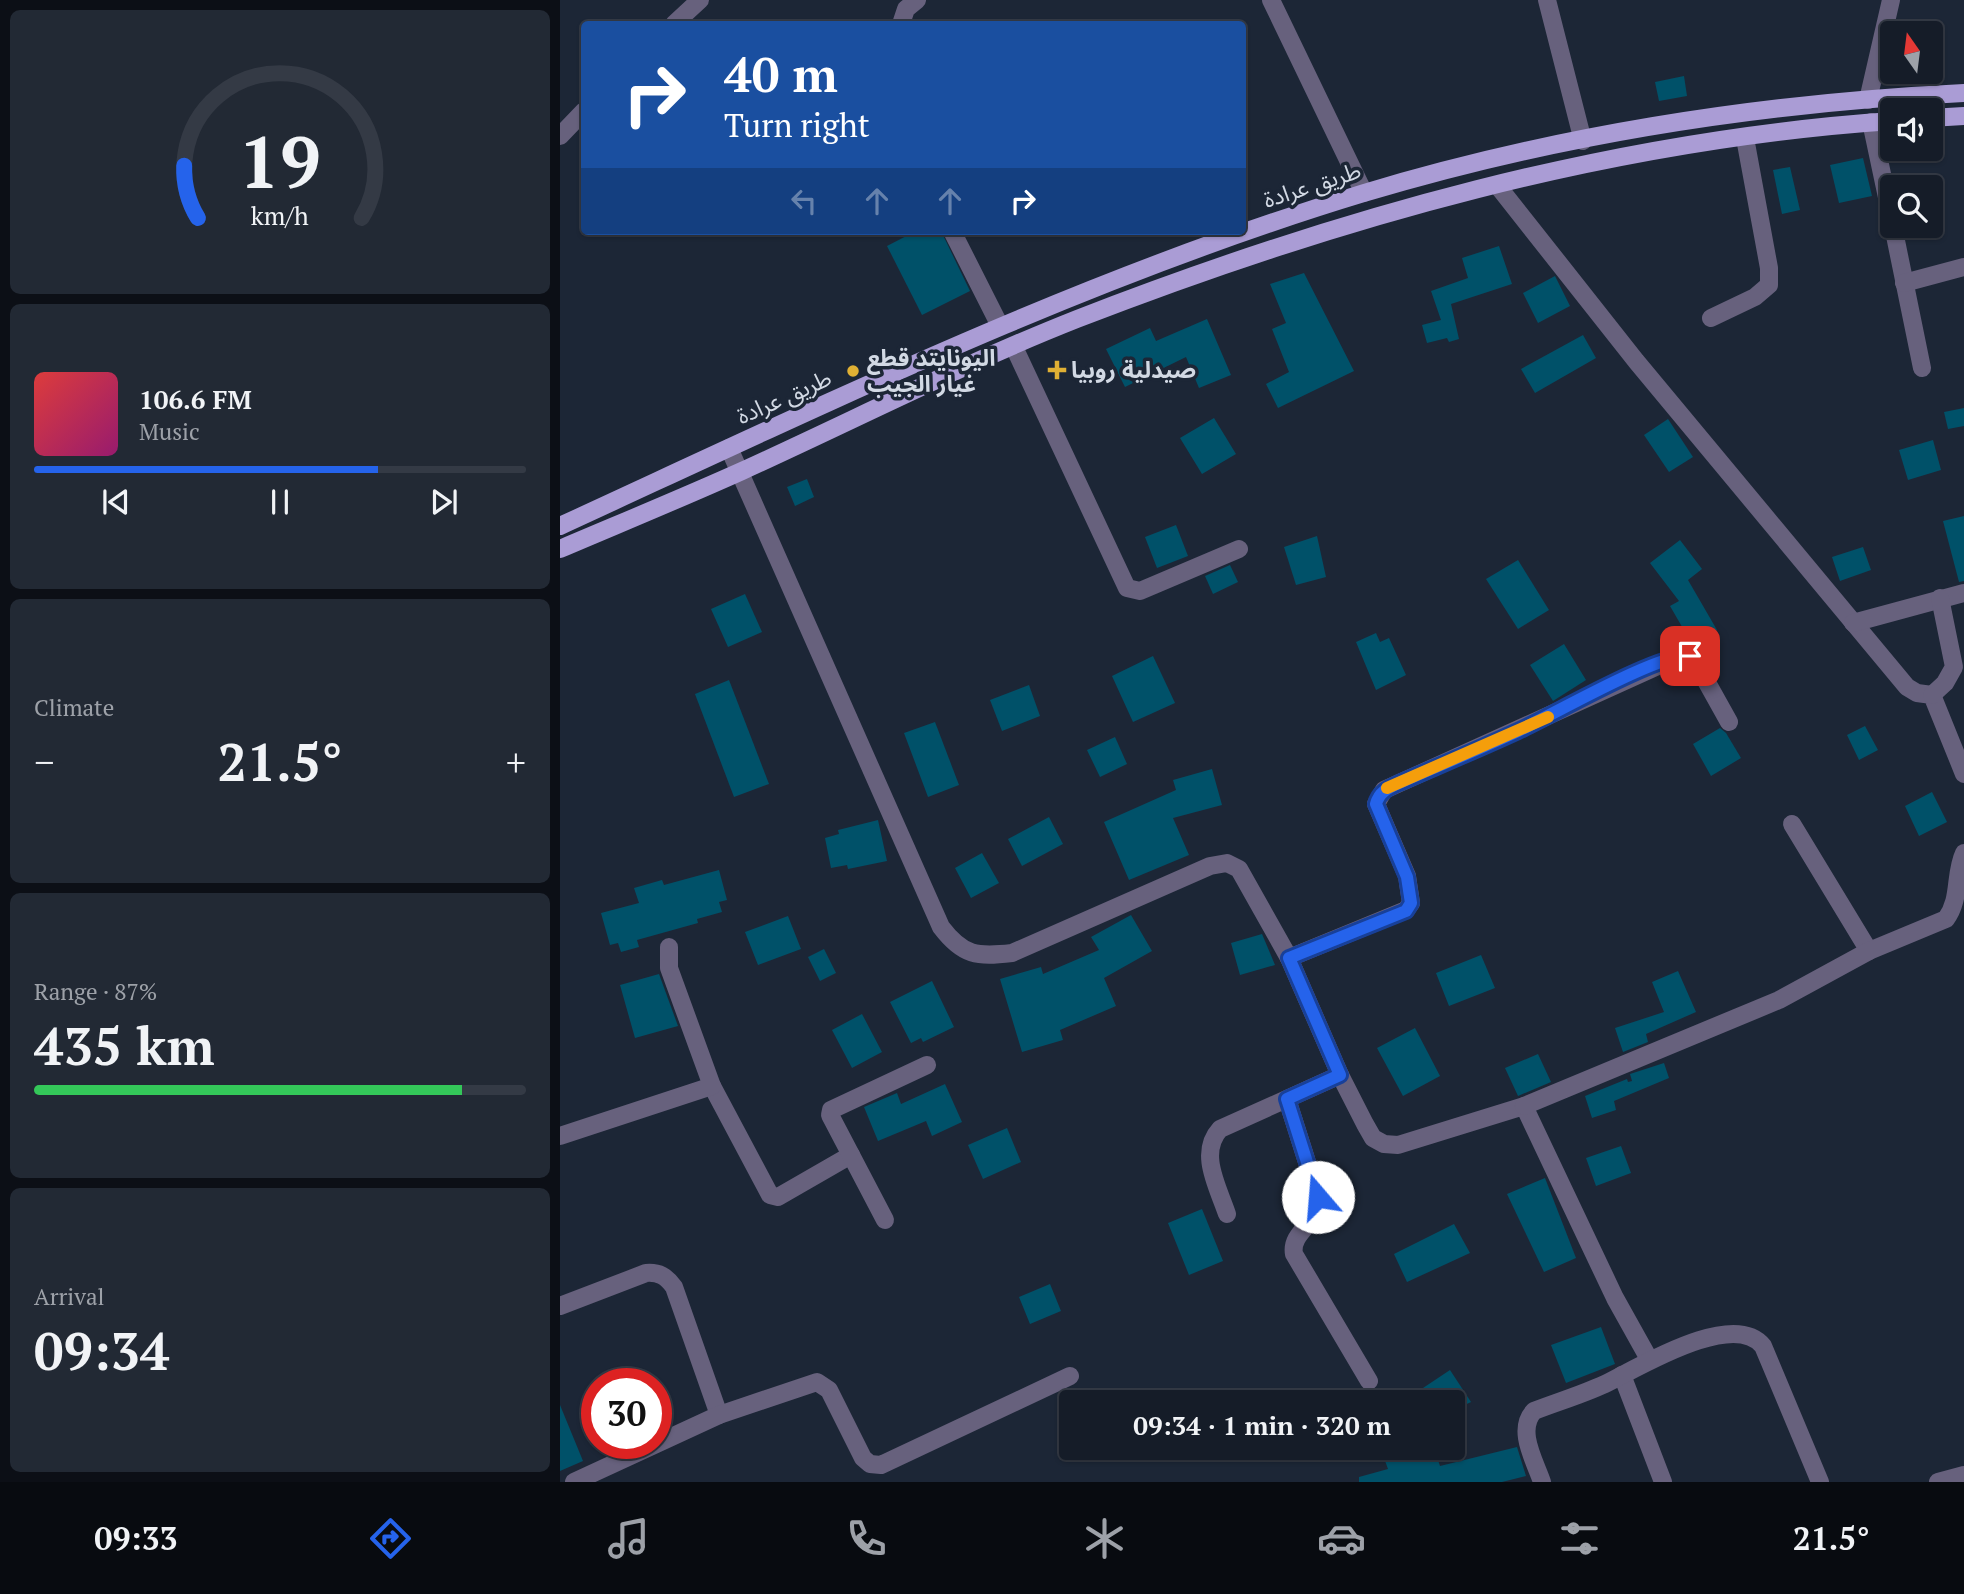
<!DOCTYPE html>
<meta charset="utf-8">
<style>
:root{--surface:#151c28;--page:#222934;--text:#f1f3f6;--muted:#9da1a8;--line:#343a45;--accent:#2563eb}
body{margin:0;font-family:"PT Serif","Noto Sans Arabic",serif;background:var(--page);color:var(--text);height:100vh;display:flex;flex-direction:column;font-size:26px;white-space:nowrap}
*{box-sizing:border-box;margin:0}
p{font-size:23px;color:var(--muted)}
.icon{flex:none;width:38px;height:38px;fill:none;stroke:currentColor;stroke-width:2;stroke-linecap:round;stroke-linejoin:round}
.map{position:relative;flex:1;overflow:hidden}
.drawer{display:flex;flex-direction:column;gap:10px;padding:10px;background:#0c0f16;width:560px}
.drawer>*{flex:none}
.top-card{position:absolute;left:21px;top:21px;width:665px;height:214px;border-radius:7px;box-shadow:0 2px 5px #0004,0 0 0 2px var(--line);background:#1a4fa0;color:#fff;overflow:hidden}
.needle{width:46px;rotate:346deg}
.controls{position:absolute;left:1320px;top:21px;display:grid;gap:14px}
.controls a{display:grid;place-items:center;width:63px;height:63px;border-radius:7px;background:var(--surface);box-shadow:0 2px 5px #0004,0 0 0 2px var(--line);font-size:35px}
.speed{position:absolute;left:21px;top:1368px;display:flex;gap:14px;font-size:35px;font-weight:700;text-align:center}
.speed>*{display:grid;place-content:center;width:91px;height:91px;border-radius:50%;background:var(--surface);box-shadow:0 2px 5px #0004,0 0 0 2px var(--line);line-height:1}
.speed .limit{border:10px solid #d22;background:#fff;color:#111}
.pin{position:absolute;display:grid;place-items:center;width:60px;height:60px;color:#fff;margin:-30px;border-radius:14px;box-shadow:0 4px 10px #0006}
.me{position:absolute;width:77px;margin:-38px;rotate:342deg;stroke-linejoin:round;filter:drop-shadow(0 0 5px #0008)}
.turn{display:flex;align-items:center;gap:24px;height:147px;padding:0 28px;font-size:32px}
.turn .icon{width:91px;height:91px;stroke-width:2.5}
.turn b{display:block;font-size:49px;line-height:60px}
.lanes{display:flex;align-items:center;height:66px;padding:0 28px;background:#0003;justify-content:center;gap:35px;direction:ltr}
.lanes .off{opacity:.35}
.big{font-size:52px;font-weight:700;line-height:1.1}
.drawer .tile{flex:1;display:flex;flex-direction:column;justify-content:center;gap:10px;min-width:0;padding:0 24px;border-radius:10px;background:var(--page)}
.drawer .dial{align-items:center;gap:0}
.dial svg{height:182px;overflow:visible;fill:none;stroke:var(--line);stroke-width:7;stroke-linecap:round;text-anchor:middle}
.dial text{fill:var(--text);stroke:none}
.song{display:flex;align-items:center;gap:21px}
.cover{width:84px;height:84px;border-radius:10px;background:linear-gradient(135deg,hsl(0 70% 55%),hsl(320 70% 35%))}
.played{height:7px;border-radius:4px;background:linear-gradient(90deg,var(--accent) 70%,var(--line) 70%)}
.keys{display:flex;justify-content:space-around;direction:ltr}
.heat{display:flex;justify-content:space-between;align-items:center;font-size:38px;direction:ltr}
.charge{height:10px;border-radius:5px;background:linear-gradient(90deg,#34c759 87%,var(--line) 0)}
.trip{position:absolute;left:499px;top:1390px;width:406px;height:70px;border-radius:7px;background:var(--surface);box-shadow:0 2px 5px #0004,0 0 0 2px var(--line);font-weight:700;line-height:70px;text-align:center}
.tabs{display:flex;height:112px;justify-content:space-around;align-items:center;background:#080b10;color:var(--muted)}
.tabs .icon{width:49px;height:49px}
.tabs .on{color:var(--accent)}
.tabs b{font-size:32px;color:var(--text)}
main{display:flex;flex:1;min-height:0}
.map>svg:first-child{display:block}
.building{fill:#005169}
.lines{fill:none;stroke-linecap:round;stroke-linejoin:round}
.minor{stroke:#67617d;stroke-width:18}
.major{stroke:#aa9cd5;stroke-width:18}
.route-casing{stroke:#184099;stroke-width:18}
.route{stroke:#2563eb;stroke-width:12}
.slow{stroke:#f59e0b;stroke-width:12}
.poi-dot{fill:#e0b034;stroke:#1c2636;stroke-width:2.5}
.labels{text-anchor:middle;stroke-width:7;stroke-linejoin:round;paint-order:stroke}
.street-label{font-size:23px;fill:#d2d9e4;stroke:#1c2636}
.poi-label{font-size:23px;font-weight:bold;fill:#d2d9e4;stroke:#1c2636;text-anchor:start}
</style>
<main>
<section class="drawer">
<div class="tile dial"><svg viewBox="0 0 100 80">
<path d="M14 69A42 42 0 1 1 86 69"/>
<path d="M14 69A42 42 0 0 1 8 46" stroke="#2563eb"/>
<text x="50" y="56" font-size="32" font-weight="700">19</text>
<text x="50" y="72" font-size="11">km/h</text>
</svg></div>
<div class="tile">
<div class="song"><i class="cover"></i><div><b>106.6 FM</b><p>Music</p></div></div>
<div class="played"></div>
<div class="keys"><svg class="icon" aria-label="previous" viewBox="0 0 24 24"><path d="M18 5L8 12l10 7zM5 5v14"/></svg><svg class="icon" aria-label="pause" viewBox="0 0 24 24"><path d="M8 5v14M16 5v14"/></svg><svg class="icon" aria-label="next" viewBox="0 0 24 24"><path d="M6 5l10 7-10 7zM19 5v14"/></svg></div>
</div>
<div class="tile"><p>Climate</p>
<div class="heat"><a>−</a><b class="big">21.5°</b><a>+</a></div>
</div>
<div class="tile"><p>Range · 87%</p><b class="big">435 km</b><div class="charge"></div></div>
<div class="tile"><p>Arrival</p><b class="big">09:34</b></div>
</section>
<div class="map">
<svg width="1404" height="1482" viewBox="0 0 1404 1482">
<rect width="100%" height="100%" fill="#1c2636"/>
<!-- building -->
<g class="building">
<path d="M1124 76 1127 96 1099 101 1095 82Z"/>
<path d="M1303 158 1312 196 1279 203 1270 165Z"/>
<path d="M1230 167 1240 210 1222 214 1213 170Z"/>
<path d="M356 231H381L410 291 362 315 327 246Z"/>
<path d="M939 246 952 284 891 304 899 339 889 342 887 338 867 343 862 325 881 320 871 291 908 278 902 258Z"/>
<path d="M744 273 794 371 718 408 706 384 729 372 712 329 726 323 710 284Z"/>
<path d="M995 276 1010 306 978 323 963 293Z"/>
<path d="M647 319 671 375 639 388 626 357 565 387 546 349 590 328 596 341Z"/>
<path d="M1023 335 1036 358 975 393 961 369Z"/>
<path d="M1404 408V426L1388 429 1384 412Z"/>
<path d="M654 418 676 454 642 474 620 438Z"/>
<path d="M1108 419 1133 457 1109 472 1084 435Z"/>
<path d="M1373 440 1381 470 1348 480 1339 450Z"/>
<path d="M247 479 254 497 235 506 227 487Z"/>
<path d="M1404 516V581L1399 582 1383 521Z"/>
<path d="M616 525 628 556 597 568 585 537Z"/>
<path d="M757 536 766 577 736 585 724 547Z"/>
<path d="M1120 540 1142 569 1128 580 1157 630 1132 644 1110 606 1119 601 1090 563Z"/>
<path d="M1303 547 1311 570 1280 581 1272 557Z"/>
<path d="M958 560 989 610 958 629 926 579Z"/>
<path d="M670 565 678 582 653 594 645 576Z"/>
<path d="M185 594 202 632 168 647 151 609Z"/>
<path d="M816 633 820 642 829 638 846 675 816 690 796 642Z"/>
<path d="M1004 644 1026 680 993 701 970 665Z"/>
<path d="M593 656 615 703 573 722 552 676Z"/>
<path d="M169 680 209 784 174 797 135 694Z"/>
<path d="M469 685 480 716 442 731 430 700Z"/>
<path d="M375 722 399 785 368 797 344 733Z"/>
<path d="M1305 726 1318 750 1299 760 1287 735Z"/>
<path d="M1160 728 1166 733 1181 758 1151 776 1133 744Z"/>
<path d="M555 737 567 764 540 777 527 750Z"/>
<path d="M652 769 662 805 613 818 629 855 569 880 544 822 616 790 613 780Z"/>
<path d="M1372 792 1387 822 1359 836 1345 806Z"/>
<path d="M489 817 503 844 462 866 448 839Z"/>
<path d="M318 820 327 861 288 869 287 865 271 868 265 838 279 834 278 830Z"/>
<path d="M422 853 439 883 411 898 395 868Z"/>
<path d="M159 870 167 900 159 902 162 912 137 919 138 923 77 940 79 947 61 952 58 943 50 945 41 913 79 903 74 888 102 880 104 885Z"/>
<path d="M571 915 592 951 544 978 556 1006 500 1030 503 1040 462 1052 440 979 481 967 483 974 539 950 531 937Z"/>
<path d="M228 916 241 949 198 965 185 932Z"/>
<path d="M702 934 715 965 680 975 671 943Z"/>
<path d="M264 949 276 973 260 981 248 957Z"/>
<path d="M921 955 935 988 889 1006 876 973Z"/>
<path d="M1118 971 1136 1012 1086 1034 1088 1042 1063 1052 1055 1028 1104 1012 1092 982Z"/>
<path d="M99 974 118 1026 75 1038 60 985Z"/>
<path d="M372 981 394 1027 363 1042 361 1038 351 1043 330 1002Z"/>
<path d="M302 1014 322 1052 292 1068 272 1030Z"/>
<path d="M855 1028 880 1076 843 1096 817 1048Z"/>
<path d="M978 1054 991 1082 958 1096 945 1068Z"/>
<path d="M1104 1063 1109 1078 1054 1101 1056 1110 1032 1118 1025 1096 1067 1079 1068 1082 1072 1081 1070 1074Z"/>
<path d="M385 1084 402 1122 372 1136 366 1121 318 1141 304 1107 337 1093 341 1104Z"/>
<path d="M447 1128 461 1162 423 1179 408 1145Z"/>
<path d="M1061 1146 1071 1173 1036 1186 1026 1158Z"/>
<path d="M985 1178 1016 1258 984 1272 947 1194Z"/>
<path d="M642 1209 663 1261 629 1275 608 1223Z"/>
<path d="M894 1224 910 1253 847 1282 834 1254Z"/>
<path d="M490 1284 501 1311 470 1324 459 1297Z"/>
<path d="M1041 1327 1055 1364 1006 1383 991 1345Z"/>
<path d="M890 1370 911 1402 892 1411V1402H868L860 1390Z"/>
<path d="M0 1405 23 1461 0 1471Z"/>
<path d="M820 1447H854L859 1462 877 1457 880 1466 957 1447 966 1476 942 1482H799V1477L828 1469Z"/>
</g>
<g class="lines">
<!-- minor -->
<g class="minor">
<path d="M711 0 804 193"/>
<path d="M987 0 1023 141"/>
<path d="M114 24 140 0"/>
<path d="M341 24 346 9 357 0"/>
<path d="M1308 100 1331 0"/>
<path d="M1311 122 1332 221"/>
<path d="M0 136 24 111"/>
<path d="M937 185 1076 361 1347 687 1357 693 1372 695 1404 774"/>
<path d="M1333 226 1362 368"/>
<path d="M392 231 440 326"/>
<path d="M1344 283 1404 267"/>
<path d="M1151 318 1195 297 1209 285V268L1185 138"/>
<path d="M454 347 567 588 580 591 679 549"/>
<path d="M169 448 381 927C403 956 417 957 452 953L650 866 667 863 679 869 729 958 780 1075 805 1124 813 1138 824 1144 838 1145 964 1106 1055 1298 1089 1359"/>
<path d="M1293 623 1404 593"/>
<path d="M1372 695 1385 683 1394 667 1380 598"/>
<path d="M1232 824 1309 951"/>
<path d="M729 958 846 910 851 903 847 876 816 804 824 790 1122 655 1130 656 1135 661 1169 722"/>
<path d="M152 1086 210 1195 218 1197 291 1155"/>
<path d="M727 1099 760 1203C757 1223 730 1233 734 1254L809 1381"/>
<path d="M964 1106 1219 1000 1309 951 1386 919C1401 899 1394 874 1404 853"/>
<path d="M0 1136 152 1086 109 968V947"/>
<path d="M667 1214C658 1187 638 1153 660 1129L780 1075"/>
<path d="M325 1220 270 1115 271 1110 367 1065"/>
<path d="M0 1306 86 1273C99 1272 106 1276 114 1287L159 1415"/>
<path d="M1062 1375 1103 1482"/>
<path d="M14 1482 159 1415 257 1382 269 1390 303 1458 310 1464 321 1465 510 1376"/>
<path d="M982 1482C975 1461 956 1430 974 1411 997 1402 1021 1395 1045 1384 1078 1368 1173 1309 1203 1346L1260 1482"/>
<path d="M1378 1482 1404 1475"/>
</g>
<!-- major -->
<g class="major">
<path d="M1370 118 1404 116"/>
<path d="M0 526C263 405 526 277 804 193 997 135 1202 103 1404 93"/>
<path d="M0 549C61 523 122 498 182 471 294 420 403 364 517 319 777 218 1052 140 1332 121"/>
</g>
</g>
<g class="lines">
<!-- route casing -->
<g class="route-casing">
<path id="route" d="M758 1197 727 1099 780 1075 729 958 846 911 851 903 847 877 816 804C819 792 828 788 839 783 878 766 919 749 958 731 991 716 1101 652 1130 656"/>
</g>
<!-- route -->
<use href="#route" class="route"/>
<!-- slow -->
<path class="slow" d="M827 788 988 717"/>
</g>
<!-- markers -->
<g class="poi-dot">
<path d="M493.5 359.5h7v7h7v7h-7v7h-7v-7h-7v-7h7z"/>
<circle cx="293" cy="371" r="7"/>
</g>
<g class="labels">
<!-- street labels -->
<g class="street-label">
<text transform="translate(752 185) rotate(-18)" y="8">طريق عرادة</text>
<text transform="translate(224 397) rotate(-24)" y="8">طريق عرادة</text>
</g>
<!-- poi labels -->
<g class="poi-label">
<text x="307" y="366">اليونايتد قطع<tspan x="307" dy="26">غيار الجيب</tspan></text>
<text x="511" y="378">صيدلية روبيا</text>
</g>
</g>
</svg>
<div class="controls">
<a><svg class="needle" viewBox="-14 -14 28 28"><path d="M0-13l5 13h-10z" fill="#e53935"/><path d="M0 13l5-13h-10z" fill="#9da1a8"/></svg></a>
<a><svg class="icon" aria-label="sound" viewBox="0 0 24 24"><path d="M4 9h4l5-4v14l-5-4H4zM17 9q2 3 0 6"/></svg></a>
<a><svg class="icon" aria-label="search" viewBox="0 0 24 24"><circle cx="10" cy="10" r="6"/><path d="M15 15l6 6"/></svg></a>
</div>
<div class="speed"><div class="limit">30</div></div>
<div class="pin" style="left:1130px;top:656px;background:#d93025"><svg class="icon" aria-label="arrive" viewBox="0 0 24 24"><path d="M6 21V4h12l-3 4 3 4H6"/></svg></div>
<svg class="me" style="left:758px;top:1197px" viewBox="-20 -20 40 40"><circle r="19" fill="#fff"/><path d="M0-13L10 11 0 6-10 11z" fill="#2563eb"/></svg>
<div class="trip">09:34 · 1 min · 320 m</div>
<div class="top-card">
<div class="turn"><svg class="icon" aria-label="right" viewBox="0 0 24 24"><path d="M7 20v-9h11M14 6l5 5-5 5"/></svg><div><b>40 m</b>Turn right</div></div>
<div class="lanes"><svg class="icon off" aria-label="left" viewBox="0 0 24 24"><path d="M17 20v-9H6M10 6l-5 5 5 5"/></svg><svg class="icon off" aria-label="ahead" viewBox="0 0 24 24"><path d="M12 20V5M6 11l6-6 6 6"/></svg><svg class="icon off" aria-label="ahead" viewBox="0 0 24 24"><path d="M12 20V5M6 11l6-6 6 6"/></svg><svg class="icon" aria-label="right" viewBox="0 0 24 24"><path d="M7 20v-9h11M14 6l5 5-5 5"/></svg></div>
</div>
</div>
</main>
<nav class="tabs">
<b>09:33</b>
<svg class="icon on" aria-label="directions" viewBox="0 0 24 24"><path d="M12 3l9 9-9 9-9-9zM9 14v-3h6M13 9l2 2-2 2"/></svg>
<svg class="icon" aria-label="music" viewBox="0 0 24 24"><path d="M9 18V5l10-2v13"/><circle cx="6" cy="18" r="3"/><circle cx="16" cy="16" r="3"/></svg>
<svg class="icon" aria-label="phone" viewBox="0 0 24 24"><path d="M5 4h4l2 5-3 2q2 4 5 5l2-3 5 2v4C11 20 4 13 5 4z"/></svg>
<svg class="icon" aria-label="climate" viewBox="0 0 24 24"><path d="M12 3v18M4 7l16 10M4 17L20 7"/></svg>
<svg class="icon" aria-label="car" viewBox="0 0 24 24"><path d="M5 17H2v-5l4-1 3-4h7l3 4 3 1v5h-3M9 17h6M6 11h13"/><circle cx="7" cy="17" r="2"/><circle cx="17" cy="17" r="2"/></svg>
<svg class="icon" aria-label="filters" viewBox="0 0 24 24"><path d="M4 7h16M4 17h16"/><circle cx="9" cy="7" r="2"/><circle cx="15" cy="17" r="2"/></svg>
<b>21.5°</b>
</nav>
